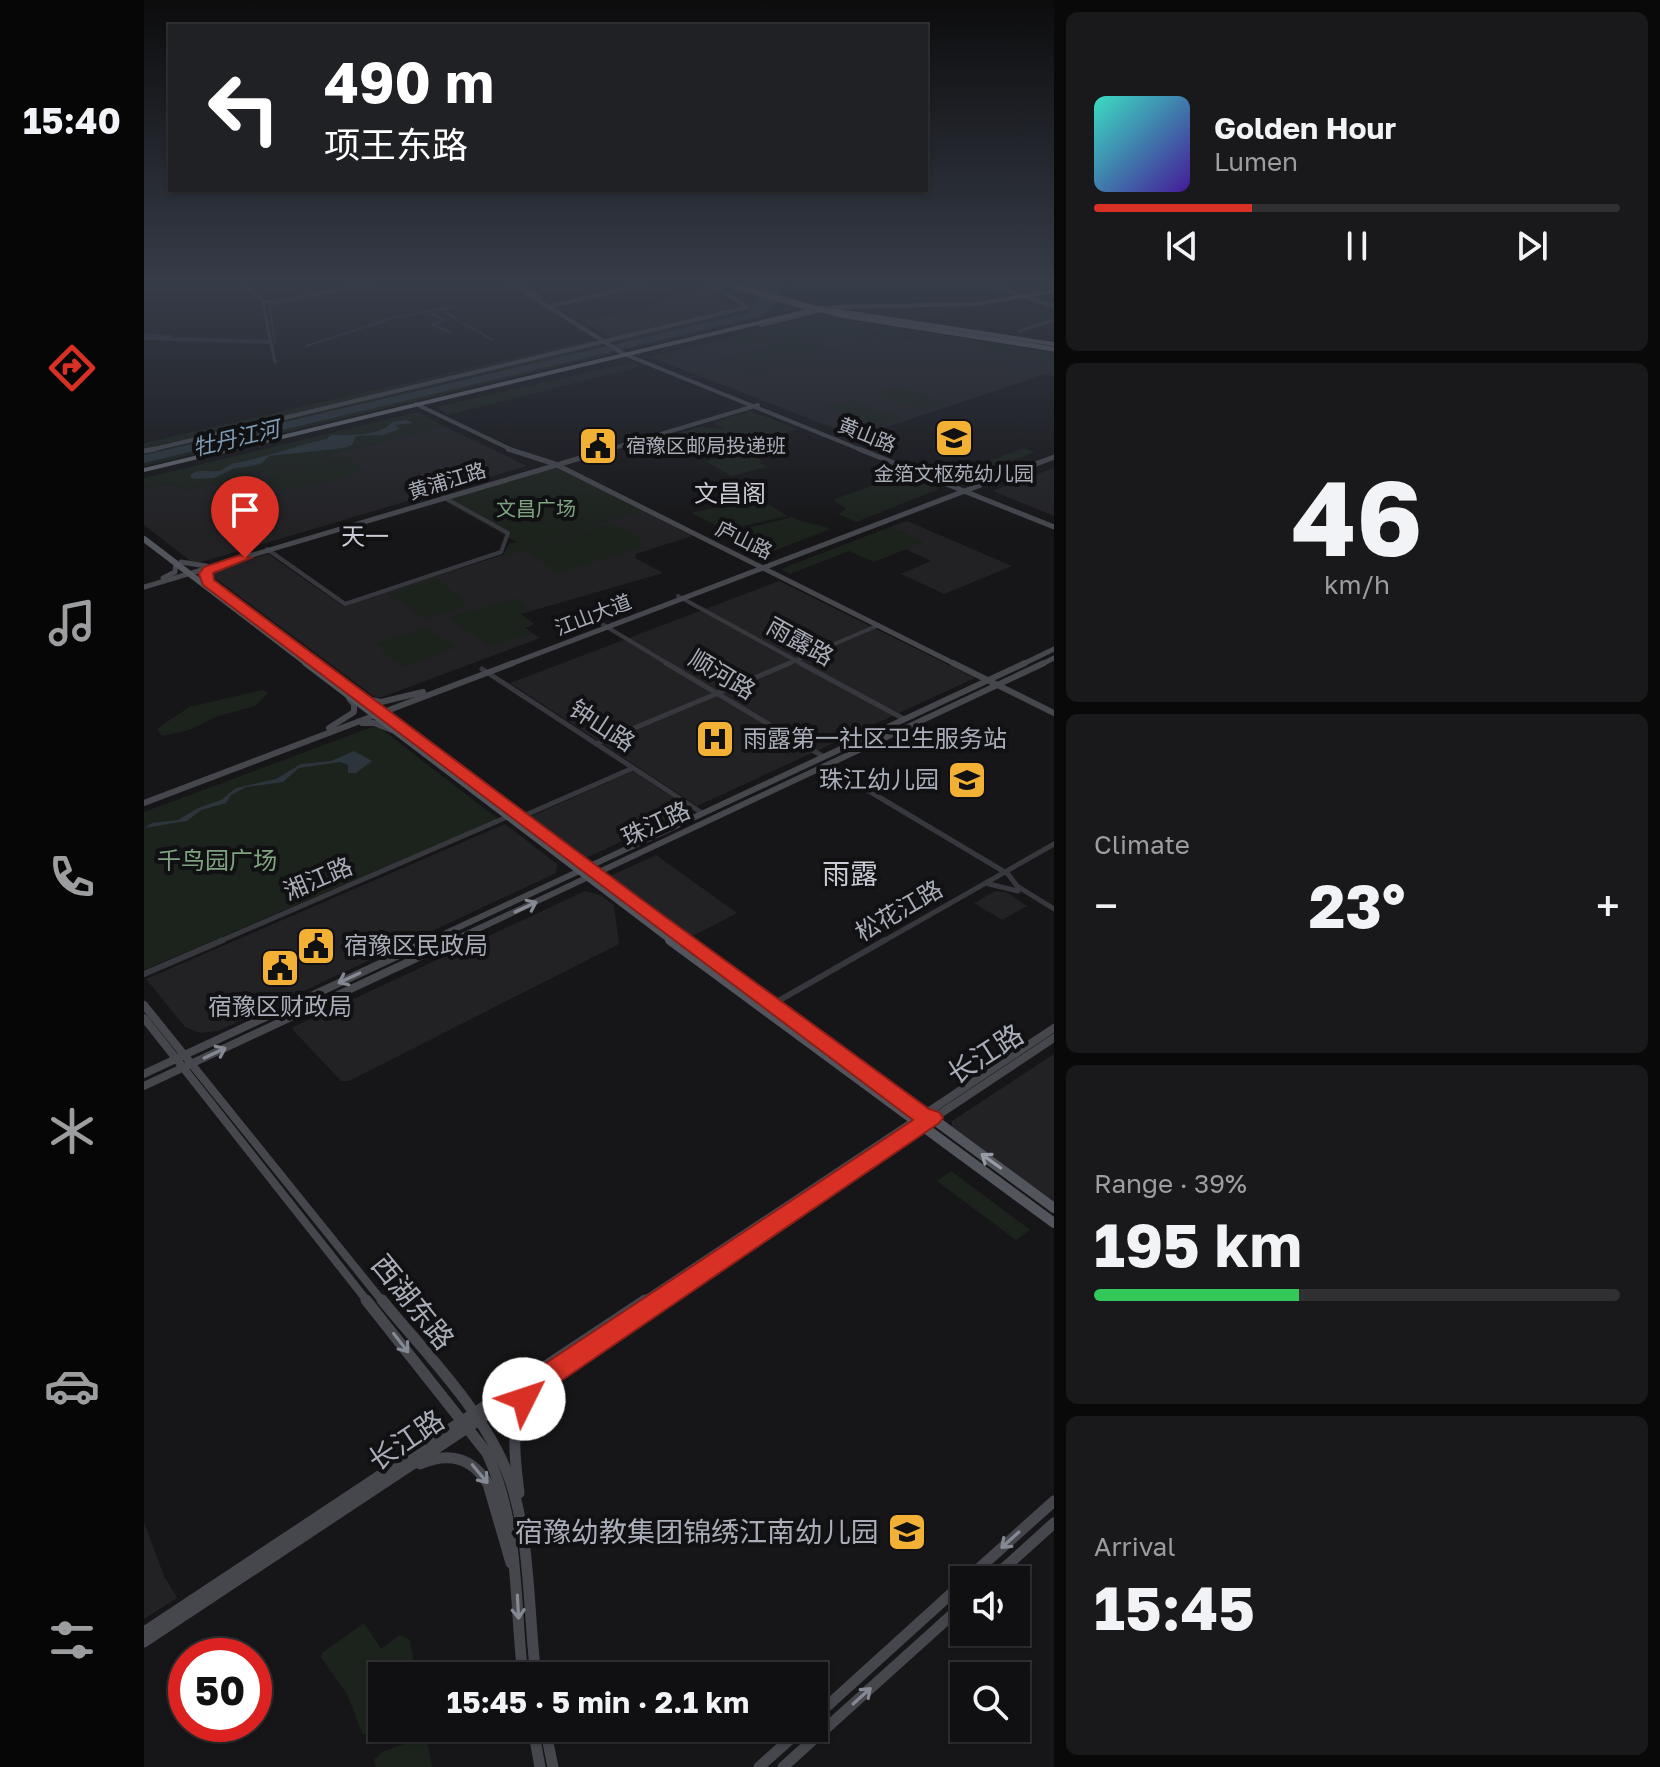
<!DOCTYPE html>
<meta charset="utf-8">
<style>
:root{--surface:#101012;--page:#19191b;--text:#f1f3f6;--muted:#9c9d9f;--line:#303032;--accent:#d93025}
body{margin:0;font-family:"Golos Text","Noto Sans SC",sans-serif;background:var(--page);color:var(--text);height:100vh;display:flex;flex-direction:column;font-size:30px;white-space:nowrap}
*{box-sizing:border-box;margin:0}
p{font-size:26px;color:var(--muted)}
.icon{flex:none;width:44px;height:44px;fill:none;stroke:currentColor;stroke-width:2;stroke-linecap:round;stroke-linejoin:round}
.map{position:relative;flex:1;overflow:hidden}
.details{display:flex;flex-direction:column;gap:12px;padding:12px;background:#09090a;width:606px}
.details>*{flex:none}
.banner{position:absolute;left:24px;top:24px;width:760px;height:168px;border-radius:0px;box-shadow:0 2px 6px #0004,0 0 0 2px var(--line);background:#202124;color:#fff;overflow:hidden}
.buttons{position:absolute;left:806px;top:1566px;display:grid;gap:16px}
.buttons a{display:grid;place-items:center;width:80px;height:80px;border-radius:0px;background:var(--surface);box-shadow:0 2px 6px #0004,0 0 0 2px var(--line);font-size:40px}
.speed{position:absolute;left:24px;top:1638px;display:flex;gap:16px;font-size:40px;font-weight:700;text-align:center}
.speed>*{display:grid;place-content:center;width:104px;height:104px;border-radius:50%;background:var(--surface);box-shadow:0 2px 6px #0004,0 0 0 2px var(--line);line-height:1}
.speed .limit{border:12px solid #d22;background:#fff;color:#111}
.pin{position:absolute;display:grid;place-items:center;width:68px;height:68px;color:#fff;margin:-82px -34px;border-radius:50% 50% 50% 0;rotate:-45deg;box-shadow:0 0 8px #0007}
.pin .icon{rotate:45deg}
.me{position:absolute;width:88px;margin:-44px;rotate:49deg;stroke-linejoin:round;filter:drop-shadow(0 0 6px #0008)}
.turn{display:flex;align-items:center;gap:28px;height:168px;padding:0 24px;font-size:36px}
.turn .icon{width:104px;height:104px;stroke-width:2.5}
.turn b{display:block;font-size:56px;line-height:68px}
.big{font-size:60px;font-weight:700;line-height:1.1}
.details .card{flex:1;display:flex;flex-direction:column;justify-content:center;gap:12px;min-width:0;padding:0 28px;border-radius:12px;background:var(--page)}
.details .dial{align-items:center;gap:0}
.dial b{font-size:104px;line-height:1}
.song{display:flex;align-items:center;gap:24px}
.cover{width:96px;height:96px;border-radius:12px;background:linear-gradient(135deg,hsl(170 70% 55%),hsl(260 70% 35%))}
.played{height:8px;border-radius:4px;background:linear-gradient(90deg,var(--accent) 30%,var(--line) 30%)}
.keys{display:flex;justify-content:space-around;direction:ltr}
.heat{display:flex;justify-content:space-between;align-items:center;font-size:44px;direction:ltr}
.charge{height:12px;border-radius:6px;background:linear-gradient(90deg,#34c759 39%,var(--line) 0)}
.trip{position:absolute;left:224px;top:1662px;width:460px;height:80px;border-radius:0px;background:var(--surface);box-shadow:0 2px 6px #0004,0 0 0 2px var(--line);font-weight:700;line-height:80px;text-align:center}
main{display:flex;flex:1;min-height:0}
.tab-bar{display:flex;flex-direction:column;width:144px;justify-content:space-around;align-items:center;background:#060607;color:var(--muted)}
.tab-bar .icon{width:56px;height:56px}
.tab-bar .on{color:var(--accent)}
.tab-bar b{font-size:36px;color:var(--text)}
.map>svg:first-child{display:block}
.built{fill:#222225}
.green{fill:#1c231d}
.water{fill:#2c353c}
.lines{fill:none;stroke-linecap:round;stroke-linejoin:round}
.stream{stroke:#2c353c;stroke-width:2}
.street-far3{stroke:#37383d;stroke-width:3}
.street-far2{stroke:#37383d;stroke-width:4}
.street-far1{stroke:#37383d;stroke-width:5}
.street{stroke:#37383d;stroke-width:6}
.secondary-far4{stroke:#45474d;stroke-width:4}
.secondary-far3{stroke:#45474d;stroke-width:5}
.secondary-far2{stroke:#45474d;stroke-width:6}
.secondary-far1{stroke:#45474d;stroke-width:8}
.secondary{stroke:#45474d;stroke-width:11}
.primary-far3{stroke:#53555c;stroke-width:4}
.primary-far2{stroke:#53555c;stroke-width:6}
.primary-far1{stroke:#53555c;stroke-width:7}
.primary{stroke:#53555c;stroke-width:10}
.highway{fill:#63666e;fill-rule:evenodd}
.highway-bridge{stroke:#63666e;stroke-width:5}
.oneway{stroke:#858993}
.oneway2{stroke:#979ba6}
.route{fill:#d93025;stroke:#8d1f18;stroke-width:2}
.labels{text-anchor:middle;stroke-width:8;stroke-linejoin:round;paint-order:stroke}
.far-street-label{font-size:20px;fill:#a8adb8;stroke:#111113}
.far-poi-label{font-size:20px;fill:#a8adb8;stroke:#111113;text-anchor:start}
.far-park-label{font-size:20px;fill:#7fa381;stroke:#111113}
.far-water-label{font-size:22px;font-style:italic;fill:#7f9bb3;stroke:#111113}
.far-quarter-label{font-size:24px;fill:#c9ccd4;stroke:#111113}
.street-label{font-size:24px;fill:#a8adb8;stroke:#111113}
.poi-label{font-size:24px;fill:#a8adb8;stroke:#111113;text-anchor:start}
.park-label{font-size:24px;fill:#7fa381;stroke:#111113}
.quarter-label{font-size:28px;fill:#c9ccd4;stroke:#111113}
.near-street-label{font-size:28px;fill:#a8adb8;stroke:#111113}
.near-poi-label{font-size:28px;fill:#a8adb8;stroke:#111113;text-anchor:end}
</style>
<main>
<nav class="tab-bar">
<b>15:40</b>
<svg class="icon on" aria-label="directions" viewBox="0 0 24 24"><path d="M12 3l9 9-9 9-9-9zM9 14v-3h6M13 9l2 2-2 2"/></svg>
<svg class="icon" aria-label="music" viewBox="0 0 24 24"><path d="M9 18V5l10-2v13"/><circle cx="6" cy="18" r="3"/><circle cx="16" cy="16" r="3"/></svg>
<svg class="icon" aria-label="phone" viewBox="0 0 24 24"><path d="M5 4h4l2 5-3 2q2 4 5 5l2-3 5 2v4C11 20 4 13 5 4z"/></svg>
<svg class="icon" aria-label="climate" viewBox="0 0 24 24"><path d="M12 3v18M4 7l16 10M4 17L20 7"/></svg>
<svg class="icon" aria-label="car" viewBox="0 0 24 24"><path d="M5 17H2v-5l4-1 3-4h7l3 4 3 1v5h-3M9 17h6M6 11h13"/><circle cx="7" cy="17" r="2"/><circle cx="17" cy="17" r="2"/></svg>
<svg class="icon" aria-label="filters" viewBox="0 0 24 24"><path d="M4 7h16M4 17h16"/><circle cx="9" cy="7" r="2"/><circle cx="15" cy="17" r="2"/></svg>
</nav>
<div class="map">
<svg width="910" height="1767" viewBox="0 0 910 1767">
<rect width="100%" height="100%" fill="#161618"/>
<!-- built -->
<g class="built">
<path d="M561 287 595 307 467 338 440 321 520 303 514 299Z"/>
<path d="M715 335 806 341 910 364V376L901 374 713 437 516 361 588 341 600 345Z"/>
<path d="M300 426 383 466 57 562 49 563 0 525V489L28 483 41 491Z"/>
<path d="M910 468V516L849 491Z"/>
<path d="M498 510 548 536 492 554 491 558 519 573 377 614 390 624 381 628 396 638 238 697 232 698 63 572 124 554 199 606Z"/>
<path d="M763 521 868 566 800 594 757 574 787 561 761 549 779 542 746 527Z"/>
<path d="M635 581 831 678 553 806 366 683Z"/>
<path d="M489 771 547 809 442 858 386 817Z"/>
<path d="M361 824 413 864 412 873 74 1031 56 1033 41 1027 2 979Z"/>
<path d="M512 855 593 913 545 938 462 878Z"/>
<path d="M441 891 456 895 470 905 475 944 205 1081H197L147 1028Z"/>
<path d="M851 891 862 892 883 906 858 920 830 903Z"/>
<path d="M910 1054V1202L808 1127V1121Z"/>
<path d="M0 1522 20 1576 33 1598 0 1619Z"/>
</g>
<!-- green -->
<g class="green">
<path d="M556 284H575L651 309 485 349 467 338 595 308Z"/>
<path d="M648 284H839L869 295 809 303 686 306 640 295 639 287Z"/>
<path d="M825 305 772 321 707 309V308Z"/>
<path d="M674 315 910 353V364L779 338 795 344 787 347 766 340 771 337H750L757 340 745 344 732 339 739 336 722 335 731 339 718 343 705 339 709 337 662 338 698 352 686 356 677 353 610 373 575 359 639 341 600 345 588 341 516 361 506 357Z"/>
<path d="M448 340 469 354 0 466V443Z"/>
<path d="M488 362 498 366 303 415 292 407Z"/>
<path d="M754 386 802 403 804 404 782 411 732 393Z"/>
<path d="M708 400 759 419 736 426 703 414 679 409Z"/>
<path d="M606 411 653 429 614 441 591 432 599 440C573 448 532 470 509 448L511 441 556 427 580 429 568 422Z"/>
<path d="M274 412 300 426 41 491 28 483 0 489V478Z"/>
<path d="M880 448 891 452 821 479 805 476Z"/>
<path d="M601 451 620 462 615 463 623 467 587 476 561 461Z"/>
<path d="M180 457H205L216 463 215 468 219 471C192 478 145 501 122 481L131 471Z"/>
<path d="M411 467 498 510 364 556 360 553 365 544 373 542 299 500Z"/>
<path d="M761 474 795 489 712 522 695 514 702 509 689 500 691 499Z"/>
<path d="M615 498 643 516 582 530 547 513Z"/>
<path d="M649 517C661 524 673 523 686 529L630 551 618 545 619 540 602 532 603 528Z"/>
<path d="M467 523 497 539 496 548 413 573 382 551Z"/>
<path d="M746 527 780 542 730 562 705 551 646 574 637 569Z"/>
<path d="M294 578 324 605 282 619 244 594Z"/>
<path d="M372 598 386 610 376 614 389 623 379 627 387 633 346 646 304 618Z"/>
<path d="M282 627 312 648 258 667 235 650 239 648 233 644Z"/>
<path d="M119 690 124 693 111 706 74 716 45 730 18 736 13 729 45 707Z"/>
<path d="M228 727 236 728 354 819 0 970V812Z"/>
<path d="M807 1171 886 1230 872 1240 793 1181Z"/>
<path d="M220 1623 237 1649 256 1635 266 1640 272 1676H238V1726L219 1735 203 1694 177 1657 178 1653Z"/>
<path d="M282 1736 288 1767H232L230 1760 238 1752Z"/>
</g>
<!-- water -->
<g class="water">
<path d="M609 284H635L638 297 623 313 609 318 0 463V455L604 313 619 294 620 291Z"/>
<path d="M0 333 28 335 30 339 33 337 126 340V344L0 340Z"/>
<path d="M262 420 269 423 251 425 256 429 239 435 212 436 208 445 200 448 125 456 117 464 89 469 70 478 49 479 46 476C52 468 63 472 74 471 81 470 84 464 91 463 121 458 152 445 183 439L187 435C207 435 237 436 248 422Z"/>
<path d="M210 751 228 761 212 773H204V765L196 762 155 768 139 782 102 787 87 795 82 803 57 810 43 821 0 828 8 823 34 820 54 808 77 800 92 788 132 779 157 764 187 761Z"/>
</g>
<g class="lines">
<!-- stream -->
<g class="stream">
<path d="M300 310C315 324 331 328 348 340"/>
<path d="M287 313 301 320 288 324 306 333"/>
<path d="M131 342 125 305 189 292"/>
<path d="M162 346 249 318 309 307"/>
</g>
<!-- street-far3 -->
<g class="street-far3">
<path d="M99 284 118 299 131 362"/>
<path d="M119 303 228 284"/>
<path d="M875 331 910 320"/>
</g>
<!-- street-far2 -->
<g class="street-far2">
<path d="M123 549 201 604 357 552 364 533 299 497"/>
<path d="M534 596 660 665"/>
<path d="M458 624 526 665"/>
<path d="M641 665 735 625"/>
</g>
<!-- street-far1 -->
<g class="street-far1">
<path d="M522 663 680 757"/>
<path d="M656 663 760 719"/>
<path d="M338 669 558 813"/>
<path d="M452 744 646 663"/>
<path d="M683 766 864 874 873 886 910 909"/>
<path d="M377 817 489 768"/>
<path d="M845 884 874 891"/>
<path d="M74 942 363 817"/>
<path d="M738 942 910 844"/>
</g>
<!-- street -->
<g class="street">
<path d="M0 974 79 940"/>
<path d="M629 1004 741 940"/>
</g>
<!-- secondary-far4 -->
<g class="secondary-far4">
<path d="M368 284 480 354 720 451"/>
<path d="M377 284 396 298"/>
<path d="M566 284 604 307"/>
<path d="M842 284 910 306"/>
<path d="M403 307 501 284"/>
<path d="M272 404 370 451"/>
<path d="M2 451 604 307"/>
<path d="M460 451 614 405"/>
</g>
<!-- secondary-far3 -->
<g class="secondary-far3">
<path d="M364 449 411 464 813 665"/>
<path d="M715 449 910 527"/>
<path d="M0 451 11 449"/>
<path d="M37 562 62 566"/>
<path d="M19 578 31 572 32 563"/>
<path d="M64 582 61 572 67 568"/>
<path d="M0 587 467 449"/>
<path d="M364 665 910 457"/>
<path d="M877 665 910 649"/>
<path d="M896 665 910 658"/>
</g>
<!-- secondary-far2 -->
<g class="secondary-far2">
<path d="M809 663 910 713"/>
<path d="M217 698 237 702 279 692"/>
<path d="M218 723H230L248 730"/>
<path d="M185 728 210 712V704L205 698"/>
<path d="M0 803 369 663"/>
<path d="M283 942 881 663"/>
<path d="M306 942 900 663"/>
</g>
<!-- secondary-far1 -->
<g class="secondary-far1">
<path d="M0 1005 239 1302"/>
<path d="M0 1018 224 1302"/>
<path d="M0 1074 287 940"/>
<path d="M0 1086 311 940"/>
<path d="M498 1302 910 1028"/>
<path d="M513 1302 910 1038"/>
</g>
<!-- secondary -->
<g class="secondary">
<path d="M222 1300 343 1453C376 1524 370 1600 379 1676"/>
<path d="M238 1300C282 1354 345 1416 367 1483 387 1545 384 1612 392 1676"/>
<path d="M276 1464C304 1452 328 1457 344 1484L367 1563"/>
<path d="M375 1493C371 1455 363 1420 390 1389"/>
<path d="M822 1580 910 1501"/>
<path d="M847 1580 910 1523"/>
<path d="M0 1632 501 1300"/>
<path d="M0 1642 516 1300"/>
<path d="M670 1718 820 1582"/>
<path d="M389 1728 396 1767"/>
<path d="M401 1728 409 1767"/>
<path d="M615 1767 659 1728"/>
<path d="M639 1767 820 1604"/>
</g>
<!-- primary-far3 -->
<g class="primary-far3">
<path d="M581 284 672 311"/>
<path d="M617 325 691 307 832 304 910 291"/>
</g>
<!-- primary-far2 -->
<path class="primary-far2" d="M0 539 165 665"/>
<!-- primary-far1 -->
<g class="primary-far1">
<path d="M162 663 529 942"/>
<path d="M199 685 544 942"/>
</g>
<!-- primary -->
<g class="primary">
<path d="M526 940 910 1223"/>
<path d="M542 940 777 1115 788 1118 910 1208"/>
</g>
<!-- highway -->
<path class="highway" d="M676 306 910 342V346L676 310 0 472V468Z"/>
<!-- highway-bridge -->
<path class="highway-bridge" d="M585 284 696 315 910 349"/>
</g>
<!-- one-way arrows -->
<defs><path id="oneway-shaft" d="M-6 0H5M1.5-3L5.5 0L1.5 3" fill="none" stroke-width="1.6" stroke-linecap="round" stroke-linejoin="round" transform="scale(2)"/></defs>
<g class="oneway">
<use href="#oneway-shaft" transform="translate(382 907) rotate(-25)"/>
<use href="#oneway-shaft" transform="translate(205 978) rotate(155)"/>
<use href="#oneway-shaft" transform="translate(71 1053) rotate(-25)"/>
<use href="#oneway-shaft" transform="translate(257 1343) rotate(52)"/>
<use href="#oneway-shaft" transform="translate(336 1474) rotate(50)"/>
<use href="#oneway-shaft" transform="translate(866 1540) rotate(138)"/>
<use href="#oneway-shaft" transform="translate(374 1607) rotate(87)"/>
<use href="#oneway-shaft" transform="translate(718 1696) rotate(-42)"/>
</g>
<use class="oneway2" href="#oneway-shaft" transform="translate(847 1161) rotate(-144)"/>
<!-- sky -->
<linearGradient id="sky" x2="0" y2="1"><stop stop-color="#0c0c0d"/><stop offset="0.53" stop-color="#363c48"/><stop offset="1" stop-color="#363c48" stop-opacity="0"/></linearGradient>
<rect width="910" height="532" fill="url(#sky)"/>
<!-- route -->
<path class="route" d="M96 555 107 558 69 573 70 580 505 905 785 1109 795 1112 799 1118 795 1123 417 1381C404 1393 390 1414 370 1407L366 1399 370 1391 399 1365 769 1120 59 585 55 574 60 567Z"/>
<!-- icons -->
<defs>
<g id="school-square" transform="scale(2)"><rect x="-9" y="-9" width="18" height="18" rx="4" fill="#f2b134" stroke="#111113"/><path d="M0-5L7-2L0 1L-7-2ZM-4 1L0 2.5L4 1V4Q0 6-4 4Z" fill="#111"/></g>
<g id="civic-square" transform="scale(2)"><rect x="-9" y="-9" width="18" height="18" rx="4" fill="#f2b134" stroke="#111113"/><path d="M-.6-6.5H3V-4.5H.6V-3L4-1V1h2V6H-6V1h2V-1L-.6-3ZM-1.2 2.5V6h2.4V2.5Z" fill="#111"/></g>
<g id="hospital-square" transform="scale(2)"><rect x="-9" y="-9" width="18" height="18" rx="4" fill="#f2b134" stroke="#111113"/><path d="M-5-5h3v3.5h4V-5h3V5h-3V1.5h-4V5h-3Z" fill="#111"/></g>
</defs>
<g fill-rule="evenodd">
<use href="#school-square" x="810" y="438"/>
<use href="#civic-square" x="454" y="446"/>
<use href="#hospital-square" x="571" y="739"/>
<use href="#school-square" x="823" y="780"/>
<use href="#civic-square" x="172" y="946"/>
<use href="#civic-square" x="136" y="968"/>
<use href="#school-square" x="763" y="1532"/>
</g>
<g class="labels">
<!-- far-street labels -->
<g class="far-street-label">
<text transform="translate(723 435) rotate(22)" y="7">黄山路</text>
<text transform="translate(303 481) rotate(-17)" y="7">黄浦江路</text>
<text transform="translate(600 540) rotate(26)" y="7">庐山路</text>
<text transform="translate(449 615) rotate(-21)" y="7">江山大道</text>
</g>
<!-- far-poi labels -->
<g class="far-poi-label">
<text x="482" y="453">宿豫区邮局投递班</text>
<text x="810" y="481" text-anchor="middle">金箔文枢苑幼儿园</text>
</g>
<!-- far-park labels -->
<g class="far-park-label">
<text x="392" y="516">文昌广场</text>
</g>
<!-- far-water labels -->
<g class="far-water-label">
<text transform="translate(92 438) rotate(-13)" y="8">牡丹江河</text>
</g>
<!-- far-quarter labels -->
<g class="far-quarter-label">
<text x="586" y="502">文昌阁</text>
<text x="221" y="545">天一</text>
</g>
<!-- street labels -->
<g class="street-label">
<text transform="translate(656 642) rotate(29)" y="8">雨露路</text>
<text transform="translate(578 675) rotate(31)" y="8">顺河路</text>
<text transform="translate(458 726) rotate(33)" y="8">钟山路</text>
<text transform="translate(512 824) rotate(-25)" y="8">珠江路</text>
<text transform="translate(174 879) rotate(-23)" y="8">湘江路</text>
<text transform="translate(755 911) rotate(-30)" y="8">松花江路</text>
</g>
<!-- poi labels -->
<g class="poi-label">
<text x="599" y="747">雨露第一社区卫生服务站</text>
<text x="795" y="788" text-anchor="end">珠江幼儿园</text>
<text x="200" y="954">宿豫区民政局</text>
<text x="136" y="1015" text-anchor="middle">宿豫区财政局</text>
</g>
<!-- park labels -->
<g class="park-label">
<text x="73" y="869">千鸟园广场</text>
</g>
<!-- quarter labels -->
<g class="quarter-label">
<text x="706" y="884">雨露</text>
</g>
<!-- near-street labels -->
<g class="near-street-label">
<text transform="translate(841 1054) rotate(-33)" y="10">长江路</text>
<text transform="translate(269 1302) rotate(51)" y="10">西湖东路</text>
<text transform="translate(262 1440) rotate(-34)" y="10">长江路</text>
</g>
<!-- near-poi labels -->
<g class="near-poi-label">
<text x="735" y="1542">宿豫幼教集团锦绣江南幼儿园</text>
</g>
</g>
</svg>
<div class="buttons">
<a><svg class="icon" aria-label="sound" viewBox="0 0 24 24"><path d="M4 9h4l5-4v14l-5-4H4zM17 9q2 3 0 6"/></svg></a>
<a><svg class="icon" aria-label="search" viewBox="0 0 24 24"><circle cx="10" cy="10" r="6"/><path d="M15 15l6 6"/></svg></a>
</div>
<div class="speed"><div class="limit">50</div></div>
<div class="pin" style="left:101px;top:558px;background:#d93025"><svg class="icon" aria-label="arrive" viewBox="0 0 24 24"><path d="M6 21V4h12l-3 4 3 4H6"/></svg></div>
<svg class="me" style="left:380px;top:1399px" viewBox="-20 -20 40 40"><circle r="19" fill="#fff"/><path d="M0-13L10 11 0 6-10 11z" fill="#d93025"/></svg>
<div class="trip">15:45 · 5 min · 2.1 km</div>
<div class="banner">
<div class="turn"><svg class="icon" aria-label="left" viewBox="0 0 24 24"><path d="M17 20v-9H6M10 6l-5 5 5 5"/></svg><div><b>490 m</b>项王东路</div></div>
</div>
</div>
<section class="details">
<div class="card">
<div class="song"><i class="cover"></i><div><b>Golden Hour</b><p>Lumen</p></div></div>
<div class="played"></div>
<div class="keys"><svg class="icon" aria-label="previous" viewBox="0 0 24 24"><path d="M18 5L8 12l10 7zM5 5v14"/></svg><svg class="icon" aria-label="pause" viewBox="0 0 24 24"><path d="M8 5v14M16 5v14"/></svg><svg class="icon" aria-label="next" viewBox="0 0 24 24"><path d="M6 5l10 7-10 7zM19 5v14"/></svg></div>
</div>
<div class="card dial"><b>46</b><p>km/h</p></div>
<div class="card"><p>Climate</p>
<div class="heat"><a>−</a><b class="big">23°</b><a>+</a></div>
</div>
<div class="card"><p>Range · 39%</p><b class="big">195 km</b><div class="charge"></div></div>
<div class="card"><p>Arrival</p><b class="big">15:45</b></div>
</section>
</main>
